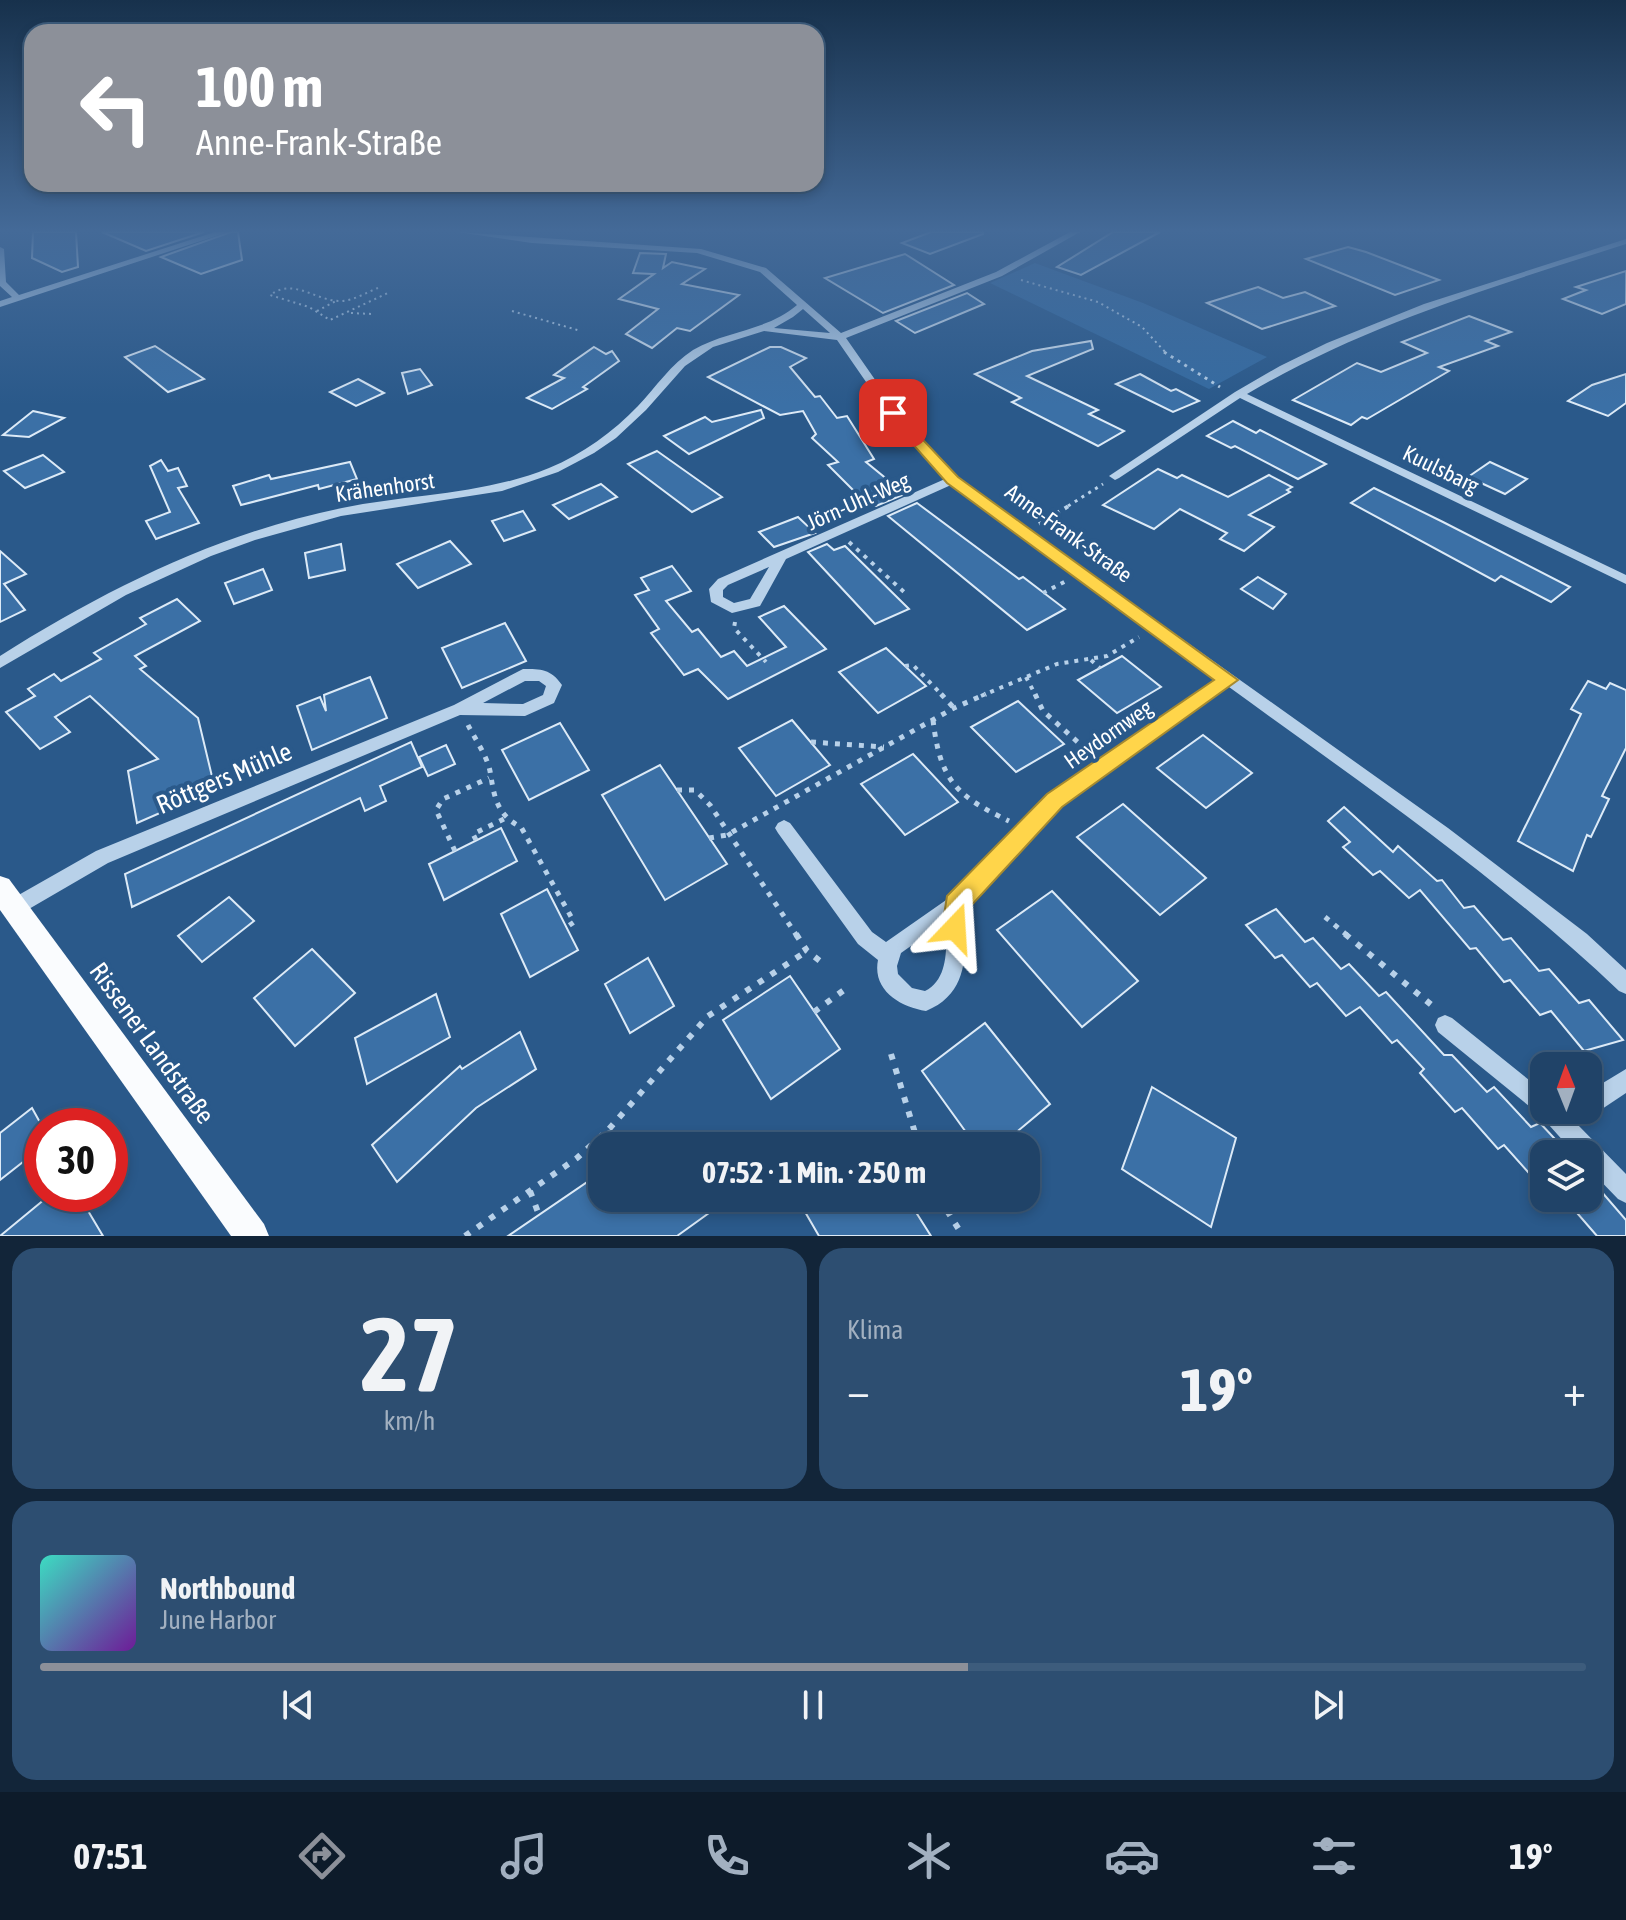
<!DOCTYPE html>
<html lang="de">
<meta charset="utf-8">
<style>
:root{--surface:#204368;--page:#2d4e71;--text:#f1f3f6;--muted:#a2b0c0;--line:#3d5c7c;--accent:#8c9099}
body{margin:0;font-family:"Asap Condensed",sans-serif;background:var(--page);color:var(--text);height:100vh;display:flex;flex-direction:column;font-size:30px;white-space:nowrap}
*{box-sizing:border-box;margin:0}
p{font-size:26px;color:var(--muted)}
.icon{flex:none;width:44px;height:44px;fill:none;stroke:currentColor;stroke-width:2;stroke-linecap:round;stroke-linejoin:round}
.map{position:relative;height:1236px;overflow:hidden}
.panel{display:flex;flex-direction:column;gap:12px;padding:12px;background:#122539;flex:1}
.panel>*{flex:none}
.top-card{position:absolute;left:24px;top:24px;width:800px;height:168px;border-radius:24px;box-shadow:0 4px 12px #0003,0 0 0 2px var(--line);background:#8c9099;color:#fff;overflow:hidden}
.needle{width:52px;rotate:359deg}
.buttons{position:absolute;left:1530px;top:1052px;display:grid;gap:16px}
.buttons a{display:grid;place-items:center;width:72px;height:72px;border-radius:16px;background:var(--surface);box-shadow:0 4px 12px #0003,0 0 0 2px var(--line);font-size:40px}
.speed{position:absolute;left:24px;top:1108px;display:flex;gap:16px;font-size:40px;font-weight:700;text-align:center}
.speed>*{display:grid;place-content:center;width:104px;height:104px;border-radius:50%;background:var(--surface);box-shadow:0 4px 12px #0003,0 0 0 2px var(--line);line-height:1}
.speed .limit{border:12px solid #d22;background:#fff;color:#111}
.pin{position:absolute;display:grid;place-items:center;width:68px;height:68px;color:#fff;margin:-34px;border-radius:16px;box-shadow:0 4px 12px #0006}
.me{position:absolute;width:88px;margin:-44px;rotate:20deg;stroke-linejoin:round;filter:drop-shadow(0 0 6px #0008)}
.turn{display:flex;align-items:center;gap:28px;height:168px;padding:0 40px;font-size:36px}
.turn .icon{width:104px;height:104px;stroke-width:2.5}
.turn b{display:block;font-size:56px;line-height:68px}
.big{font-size:60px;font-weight:700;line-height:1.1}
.panel .widget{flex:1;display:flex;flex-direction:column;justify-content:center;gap:12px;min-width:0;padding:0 28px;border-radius:24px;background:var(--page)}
.panel .dial{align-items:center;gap:0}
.dial b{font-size:104px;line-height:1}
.song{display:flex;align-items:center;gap:24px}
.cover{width:96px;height:96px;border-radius:12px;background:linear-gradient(135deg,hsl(170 70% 55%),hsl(280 70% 35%))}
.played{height:8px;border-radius:4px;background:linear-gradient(90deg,var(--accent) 60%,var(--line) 60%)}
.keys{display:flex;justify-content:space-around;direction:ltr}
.heat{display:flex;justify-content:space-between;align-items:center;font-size:44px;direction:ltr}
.panel .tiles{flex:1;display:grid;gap:12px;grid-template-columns:1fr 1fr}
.widget:last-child{grid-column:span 2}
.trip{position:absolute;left:588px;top:1132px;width:452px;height:80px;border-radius:24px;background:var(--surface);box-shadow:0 4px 12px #0003,0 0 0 2px var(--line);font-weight:700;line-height:80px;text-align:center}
.tabs{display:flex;height:128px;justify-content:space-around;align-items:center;background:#0d1b2a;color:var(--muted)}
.tabs .icon{width:56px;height:56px}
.tabs .current{color:var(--accent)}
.tabs b{font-size:36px;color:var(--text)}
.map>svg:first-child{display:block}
.green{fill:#356ba1}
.building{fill:#3b70a6;stroke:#dceaf7;stroke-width:2}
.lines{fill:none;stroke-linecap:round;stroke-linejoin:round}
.path-far4{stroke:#b8d1e9;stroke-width:2;stroke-dasharray:2 4;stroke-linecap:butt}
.path-far3{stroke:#b8d1e9;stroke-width:3;stroke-dasharray:3 5;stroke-linecap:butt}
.path-far2{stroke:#b8d1e9;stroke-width:4;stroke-dasharray:4 6;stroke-linecap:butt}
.path-far1{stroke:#b8d1e9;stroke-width:5;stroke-dasharray:5 7;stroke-linecap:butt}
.path{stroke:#b8d1e9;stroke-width:6;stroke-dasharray:6 9;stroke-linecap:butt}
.minor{fill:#b8d1e9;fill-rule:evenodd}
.major{fill:#fafcfe;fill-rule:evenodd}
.route{fill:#ffd54a;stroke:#a68a30;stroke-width:2}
.labels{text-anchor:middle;stroke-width:8;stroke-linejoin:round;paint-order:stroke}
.street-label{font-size:22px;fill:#fff;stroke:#2a598a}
.near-street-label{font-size:26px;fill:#fff;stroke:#2a598a}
</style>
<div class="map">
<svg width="1626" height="1236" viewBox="0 0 1626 1236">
<rect width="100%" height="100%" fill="#2a598a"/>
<!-- green -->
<path class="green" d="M1035 263 1143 303 1267 357 1209 389 990 283Z"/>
<!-- building -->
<g class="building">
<path d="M33 232H76L78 267 62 272 32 258Z"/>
<path d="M102 232H204L146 251Z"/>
<path d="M231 232H238L242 260 201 274 161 257Z"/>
<path d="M931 232H983V234L930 254 902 243Z"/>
<path d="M1113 232H1160L1081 275 1057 267Z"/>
<path d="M1348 247 1366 252 1439 280 1395 295 1306 259Z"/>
<path d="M640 253 666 254 663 268 672 262 705 269 682 284 739 295 690 331 677 328 652 348 626 334 658 309 619 299 654 274 633 273Z"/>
<path d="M905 254 954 285 883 313 825 278Z"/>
<path d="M1626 271V304L1602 314 1563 299 1586 290 1576 287Z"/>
<path d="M1258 287 1283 298 1305 292 1335 306 1262 329 1207 303Z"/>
<path d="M967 293 984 304 915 333 896 321Z"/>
<path d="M1469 316 1511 332 1486 341 1498 346 1439 367 1449 371 1367 419 1362 417 1351 425 1293 400 1357 363 1381 372 1427 353 1402 342Z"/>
<path d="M1091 341 1093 349 1027 376 1098 410 1089 414 1124 431 1098 446 1012 402 1021 398 975 374 1032 351Z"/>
<path d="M155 346 204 379 168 392 125 357Z"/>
<path d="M594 347 606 354 612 351 619 361 583 387 587 389 552 409 527 398 564 378 554 375Z"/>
<path d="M770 347H781L806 358 790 367 815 397 820 396 837 418 847 416 874 459 866 462 905 494 876 506 868 505 828 465 838 462 812 438 816 434 803 411 780 415 708 377Z"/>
<path d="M420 369 432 385 408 394 402 373Z"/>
<path d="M1140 374 1171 391 1176 389 1199 401 1173 412 1116 384Z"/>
<path d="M1626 374V403L1608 416 1568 401 1592 385Z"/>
<path d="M358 379 384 393 356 406 330 392Z"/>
<path d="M761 410 764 418 689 454 664 436 705 417 712 422Z"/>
<path d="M33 411 64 418 29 437 3 435Z"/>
<path d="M1233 421 1256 433 1260 430 1326 464 1298 479 1235 446 1231 448 1207 436Z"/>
<path d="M657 451 722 497 692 512 628 464Z"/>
<path d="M43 455 64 472 25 488 4 471Z"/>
<path d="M161 460 168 471 178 468 187 486 178 488 199 523 156 539 146 521 170 512 150 466Z"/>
<path d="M350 462 357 479 319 489 318 485 241 505 233 486 269 475 271 479Z"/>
<path d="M1490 462 1527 479 1505 494 1468 477Z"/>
<path d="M1158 469 1177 478 1182 475 1228 497 1269 475 1292 487 1287 490 1290 492 1249 515 1274 527 1244 551 1220 539 1227 533 1180 509 1154 529 1103 505Z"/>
<path d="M601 484 617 497 569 519 553 505Z"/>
<path d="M1374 488 1443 522 1570 587 1551 602 1501 576 1495 581 1351 503Z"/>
<path d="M917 503 1019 579 1023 577 1065 609 1027 630 888 516Z"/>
<path d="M523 511 535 530 504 541 492 521Z"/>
<path d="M798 517 815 533 774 547 759 532Z"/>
<path d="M450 541 471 564 418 588 397 564Z"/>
<path d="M341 544 345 570 309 578 305 553Z"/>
<path d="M827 544 834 550 845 546 909 609 875 624 808 552Z"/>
<path d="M0 551 26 574 4 584 25 610 0 622Z"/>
<path d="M672 566 691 591 666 601 692 632 698 629 721 657 734 651 747 666 786 647 759 617 784 606 826 649 728 699 698 669 684 675 651 633 659 629 635 595 649 590 641 578Z"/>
<path d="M263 569 272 590 234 604 225 583Z"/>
<path d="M1258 577 1286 594 1273 609 1241 589Z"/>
<path d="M177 599 200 621 135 656 146 666 140 669 198 718 215 789 137 823 128 771 158 759 90 696 55 717 70 732 40 749 6 712 35 696 28 689 54 674 61 681 101 659 94 653 146 624 140 618Z"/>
<path d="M505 623 526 661 462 688 442 648Z"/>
<path d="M886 648 926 686 878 713 839 672Z"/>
<path d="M1122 656 1161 687 1117 713 1078 680Z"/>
<path d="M370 677 387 718 312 750 297 706 320 697 326 711 324 695Z"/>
<path d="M1588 681 1606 689 1610 683 1626 690V748L1602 796 1609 799 1591 837 1587 835 1573 871 1518 841 1581 714 1571 709Z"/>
<path d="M1018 701 1064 744 1016 772 971 727Z"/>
<path d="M792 720 830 765 776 796 739 748Z"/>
<path d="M560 723 589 770 529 800 502 750Z"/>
<path d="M1203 735 1252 773 1206 808 1157 768Z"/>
<path d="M411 742 422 767 380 786 386 801 365 811 360 798 132 907 125 874Z"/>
<path d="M446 745 455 764 428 776 419 757Z"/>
<path d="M913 754 958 802 905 835 861 784Z"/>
<path d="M660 765 727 864 665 900 602 795Z"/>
<path d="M1123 804 1206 878 1160 915 1077 837Z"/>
<path d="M1344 807 1393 852 1398 846 1437 881 1442 880 1464 908 1474 906 1503 940 1511 938 1539 971 1549 969 1579 1003 1589 1000 1623 1040 1584 1051 1551 1011 1540 1015 1510 980 1504 982 1476 948 1470 949 1420 890 1409 898 1380 871 1373 875 1343 847 1350 842 1328 821Z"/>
<path d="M501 828 517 861 444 900 429 864Z"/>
<path d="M547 889 578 950 530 977 501 914Z"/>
<path d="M1052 891 1138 981 1082 1027 997 930Z"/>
<path d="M229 897 254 921 202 962 178 936Z"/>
<path d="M1276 909 1305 942 1313 938 1341 969 1349 964 1379 996 1386 992 1444 1055H1452L1487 1092 1494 1087 1531 1127 1540 1123 1569 1154H1544V1190L1504 1145 1498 1149 1462 1108 1455 1112 1420 1073 1424 1069 1397 1040 1392 1043 1360 1007 1346 1016 1317 983 1310 987 1282 955 1275 958 1246 925Z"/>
<path d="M312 949 355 993 295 1046 254 998Z"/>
<path d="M648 958 674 1006 630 1033 605 984Z"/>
<path d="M790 976 840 1049 771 1099 723 1020Z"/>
<path d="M436 994 450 1037 367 1084 355 1038Z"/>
<path d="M985 1023 1050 1104 1000 1146H976L922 1071Z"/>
<path d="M520 1032 536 1069 476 1108 397 1182 372 1145 460 1066 462 1069Z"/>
<path d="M1152 1087 1236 1138 1211 1227 1122 1169Z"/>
<path d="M32 1108 42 1126V1147L0 1180V1133Z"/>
<path d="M602 1172V1198H701L709 1213 677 1236H508Z"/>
<path d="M1588 1176 1626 1220V1236H1597L1564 1198H1588Z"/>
<path d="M51 1194H78L103 1236H0Z"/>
<path d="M797 1198H907L931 1236H819Z"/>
</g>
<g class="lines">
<!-- path-far4 -->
<g class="path-far4">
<path d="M1021 280 1098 302 1142 327 1167 354"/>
<path d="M378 288C367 292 355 300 342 301 316 302 295 277 270 295L309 307 330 320 390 292"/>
<path d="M317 311 336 301"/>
<path d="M512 311 581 331"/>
<path d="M351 313 372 314"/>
</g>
<!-- path-far3 -->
<g class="path-far3">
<path d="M1164 352 1220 387"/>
<path d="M1068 506 1103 484"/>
</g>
<!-- path-far2 -->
<g class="path-far2">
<path d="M1039 524 1072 504"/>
<path d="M849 542 904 592"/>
<path d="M1043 593 1066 581"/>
<path d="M735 622 734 628 766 662"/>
<path d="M1091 660 1100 668"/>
<path d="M905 666 913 665 943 696"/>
<path d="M1026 677 1036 696"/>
<path d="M981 696 1057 664 1107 656 1139 637"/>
</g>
<!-- path-far1 -->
<g class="path-far1">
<path d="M941 694 954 708"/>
<path d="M1035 694 1043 711 1090 753"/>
<path d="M933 720C940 780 956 796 1009 821"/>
<path d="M468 725C475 739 487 756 490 771 494 795 496 815 521 827L574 922 567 927"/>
<path d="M811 742 884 747"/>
<path d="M677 790H695L710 805 797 936"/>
<path d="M709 838 727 835 954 708 986 694"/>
<path d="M476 840 473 834 504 819"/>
<path d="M455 851 436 810 443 799 489 778"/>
<path d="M1325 917 1348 936"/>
</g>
<!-- path -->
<g class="path">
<path d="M796 934 807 951 825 965"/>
<path d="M1345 934 1434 1007"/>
<path d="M814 1012 844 990"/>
<path d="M891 1054 919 1146"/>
<path d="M609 1130 616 1146"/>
<path d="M530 1191 539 1215"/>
<path d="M939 1198 963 1236"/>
<path d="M911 1205 919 1198"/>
<path d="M465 1236 577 1158 609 1129 708 1016 807 951"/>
</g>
<!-- minor -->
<g class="minor">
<path d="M215 232H228L0 307V301L12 297 0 286V247L4 249 6 282 19 295Z"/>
<path d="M457 232 701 249 766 268 841 333 996 272 1070 232H1080L1002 276 846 338 908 427 956 478 1448 828 1587 934 1626 970V994L1619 991C1500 878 1362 784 1229 687L1061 806 965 907C965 949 972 992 926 1011 900 1007 872 990 878 960L858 944 778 833 775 828 778 823 784 820 790 823 872 932 886 942 949 898 1049 796 1218 679 951 485 786 559 760 606 732 613 711 602 709 589 718 579 945 479 900 431 837 340 764 331 713 347 685 366 646 410 616 438 594 453 558 472 502 491 341 516 255 540 211 556 126 595 0 668V656C106 589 219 533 342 508 411 494 483 495 549 468 583 454 613 432 638 406 656 387 671 364 693 350 727 330 767 331 797 305L760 272 697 253 532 243ZM803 309 830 333 774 328 793 317ZM769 567 750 599 734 603 723 597V590L728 585ZM946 921C946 945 950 978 925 991L912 988 898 974 897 966 901 953Z"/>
<path d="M1626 239V244C1496 286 1366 324 1247 394L1626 575V584L1240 398 1119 478 1115 480 1109 476 1235 392 1280 366 1327 343 1424 304Z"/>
<path d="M523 669C541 669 551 669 562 685L554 703 525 716 460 715 108 863 22 913 15 916 8 913 6 907 8 901 96 851 454 705ZM525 681H539L546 686 543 695 523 704 483 703Z"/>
<path d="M1445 1015 1452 1018 1544 1092V1110H1588V1092L1626 1069V1093L1578 1125 1626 1174V1203L1618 1199 1588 1168V1154H1575L1540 1115 1438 1032 1435 1025 1438 1018Z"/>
</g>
<!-- major -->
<path class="major" d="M0 876 9 879 264 1224 269 1236H231L0 910Z"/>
</g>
<!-- sky -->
<linearGradient id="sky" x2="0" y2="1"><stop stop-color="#17314c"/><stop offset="0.57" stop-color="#446a98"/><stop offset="1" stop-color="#446a98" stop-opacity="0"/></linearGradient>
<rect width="1626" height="405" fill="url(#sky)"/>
<!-- route -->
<path class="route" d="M893 408 958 477 1238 680 1062 807 968 909 963 936 955 939 946 936 942 928 947 896 1047 794 1214 680 947 483 888 416 886 413Z"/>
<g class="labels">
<!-- street labels -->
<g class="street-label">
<text transform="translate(1441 469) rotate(26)" y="8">Kuulsbarg</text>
<text transform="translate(385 487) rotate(-8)" y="8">Krähenhorst</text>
<text transform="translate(858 501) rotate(-24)" y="8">Jörn-Uhl-Weg</text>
<text transform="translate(1069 533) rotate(36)" y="8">Anne-Frank-Straße</text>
<text transform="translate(1108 734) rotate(-35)" y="8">Heydornweg</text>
</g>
<!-- near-street labels -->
<g class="near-street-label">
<text transform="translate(224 778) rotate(-23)" y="9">Röttgers Mühle</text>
<text transform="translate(152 1043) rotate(54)" y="9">Rissener Landstraße</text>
</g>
</g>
</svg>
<div class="buttons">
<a><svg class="needle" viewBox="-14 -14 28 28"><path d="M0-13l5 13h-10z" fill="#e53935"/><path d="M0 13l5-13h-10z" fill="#a2b0c0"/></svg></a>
<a><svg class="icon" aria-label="layers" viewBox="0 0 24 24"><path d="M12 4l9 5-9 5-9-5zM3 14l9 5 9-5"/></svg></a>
</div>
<div class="speed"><div class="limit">30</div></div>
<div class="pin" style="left:893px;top:413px;background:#d93025"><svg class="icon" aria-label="arrive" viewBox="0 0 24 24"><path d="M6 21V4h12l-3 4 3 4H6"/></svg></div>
<svg class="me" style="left:955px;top:928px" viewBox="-20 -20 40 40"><path d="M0-17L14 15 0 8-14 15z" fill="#ffd54a" stroke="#fff" stroke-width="4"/></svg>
<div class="trip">07:52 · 1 Min. · 250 m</div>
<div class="top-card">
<div class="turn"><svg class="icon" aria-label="left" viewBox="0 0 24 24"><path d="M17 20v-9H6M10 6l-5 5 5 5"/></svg><div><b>100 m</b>Anne-Frank-Straße</div></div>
</div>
</div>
<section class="panel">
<div class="tiles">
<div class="widget dial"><b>27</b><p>km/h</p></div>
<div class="widget"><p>Klima</p>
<div class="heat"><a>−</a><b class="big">19°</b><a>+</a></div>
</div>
<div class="widget">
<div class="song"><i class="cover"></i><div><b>Northbound</b><p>June Harbor</p></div></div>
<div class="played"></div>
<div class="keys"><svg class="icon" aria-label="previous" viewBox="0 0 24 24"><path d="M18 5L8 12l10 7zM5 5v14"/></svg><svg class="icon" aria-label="pause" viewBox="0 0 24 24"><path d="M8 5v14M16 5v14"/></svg><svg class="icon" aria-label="next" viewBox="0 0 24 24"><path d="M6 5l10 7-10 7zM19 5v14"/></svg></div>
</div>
</div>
</section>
<nav class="tabs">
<b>07:51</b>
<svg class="icon current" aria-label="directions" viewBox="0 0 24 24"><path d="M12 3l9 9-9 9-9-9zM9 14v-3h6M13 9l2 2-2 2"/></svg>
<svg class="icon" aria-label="music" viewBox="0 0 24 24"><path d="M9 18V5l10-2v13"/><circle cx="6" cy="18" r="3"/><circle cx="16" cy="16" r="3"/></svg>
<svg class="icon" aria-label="phone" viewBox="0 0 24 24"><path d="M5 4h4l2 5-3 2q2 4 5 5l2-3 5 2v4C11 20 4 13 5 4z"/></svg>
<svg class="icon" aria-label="climate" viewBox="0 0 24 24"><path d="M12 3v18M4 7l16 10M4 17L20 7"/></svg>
<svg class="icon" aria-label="car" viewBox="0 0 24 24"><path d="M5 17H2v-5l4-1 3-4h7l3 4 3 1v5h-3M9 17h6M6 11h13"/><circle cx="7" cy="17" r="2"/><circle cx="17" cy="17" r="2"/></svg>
<svg class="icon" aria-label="filters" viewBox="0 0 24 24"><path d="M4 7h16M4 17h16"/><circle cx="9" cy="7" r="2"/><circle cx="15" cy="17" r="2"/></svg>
<b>19°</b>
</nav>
